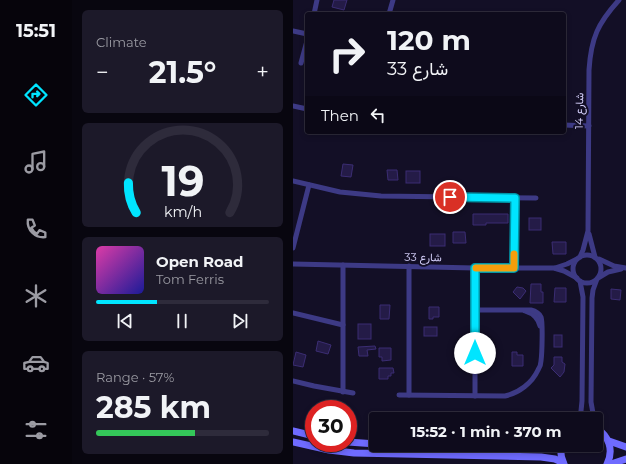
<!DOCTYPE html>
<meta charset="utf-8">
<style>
:root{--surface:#0e0b1c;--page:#1c1929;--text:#f1f3f6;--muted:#9b9ba3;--line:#2e2b3b;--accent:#00e5ff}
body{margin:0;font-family:Montserrat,Vazirmatn,sans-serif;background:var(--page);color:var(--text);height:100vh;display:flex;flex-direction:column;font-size:15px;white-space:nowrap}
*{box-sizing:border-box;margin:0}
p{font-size:13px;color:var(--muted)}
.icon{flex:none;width:22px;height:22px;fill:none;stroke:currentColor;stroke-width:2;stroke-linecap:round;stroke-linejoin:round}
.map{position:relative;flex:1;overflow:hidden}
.sheet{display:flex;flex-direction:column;gap:10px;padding:10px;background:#08060f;width:221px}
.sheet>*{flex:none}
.guide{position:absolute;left:12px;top:12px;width:261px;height:122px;border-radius:4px;box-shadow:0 2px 6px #0003,0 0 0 1px var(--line);background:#0e0b1c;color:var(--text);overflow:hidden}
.speed{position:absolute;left:12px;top:400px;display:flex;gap:8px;font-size:20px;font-weight:700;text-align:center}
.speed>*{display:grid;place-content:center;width:52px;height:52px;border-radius:50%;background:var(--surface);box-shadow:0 2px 6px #0003,0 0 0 1px var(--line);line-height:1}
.speed .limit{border:6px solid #d22;background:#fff;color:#111}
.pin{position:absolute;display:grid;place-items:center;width:34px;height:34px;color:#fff;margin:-17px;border:2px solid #fff;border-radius:50%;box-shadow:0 1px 4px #0007}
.me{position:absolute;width:44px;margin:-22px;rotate:0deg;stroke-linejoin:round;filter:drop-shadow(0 0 3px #0008)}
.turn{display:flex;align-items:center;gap:14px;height:84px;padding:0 16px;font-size:18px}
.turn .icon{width:52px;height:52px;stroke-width:2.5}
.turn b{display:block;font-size:28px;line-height:34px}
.then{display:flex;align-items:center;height:38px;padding:0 16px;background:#0003;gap:8px;font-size:15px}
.big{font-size:30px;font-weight:700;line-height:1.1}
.sheet .tile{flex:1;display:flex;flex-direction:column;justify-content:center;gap:6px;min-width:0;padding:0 14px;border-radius:6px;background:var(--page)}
.sheet .dial{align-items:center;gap:0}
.dial svg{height:104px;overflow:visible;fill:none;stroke:var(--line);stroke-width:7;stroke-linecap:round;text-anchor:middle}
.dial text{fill:var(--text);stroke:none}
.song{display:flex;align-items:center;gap:12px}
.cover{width:48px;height:48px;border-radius:6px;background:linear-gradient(135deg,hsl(320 70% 55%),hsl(240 70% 35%))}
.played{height:4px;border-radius:2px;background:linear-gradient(90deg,var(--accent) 35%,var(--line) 35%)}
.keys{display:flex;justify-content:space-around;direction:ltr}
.heat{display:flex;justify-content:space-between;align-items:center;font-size:22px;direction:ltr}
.charge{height:6px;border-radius:3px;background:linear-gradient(90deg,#34c759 57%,var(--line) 0)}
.trip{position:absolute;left:76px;top:412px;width:234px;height:40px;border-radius:4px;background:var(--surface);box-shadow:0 2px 6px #0003,0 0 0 1px var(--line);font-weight:700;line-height:40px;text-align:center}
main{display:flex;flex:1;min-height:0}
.tabs{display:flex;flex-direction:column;width:72px;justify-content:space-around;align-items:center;background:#06040b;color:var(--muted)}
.tabs .icon{width:28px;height:28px}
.tabs .selected{color:var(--accent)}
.tabs b{font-size:18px;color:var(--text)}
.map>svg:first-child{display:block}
.building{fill:#241b47;stroke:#3b2d73}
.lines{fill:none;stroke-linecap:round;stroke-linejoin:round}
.street{stroke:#3d3a85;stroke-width:5}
.secondary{stroke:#6f6bff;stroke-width:7}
.route-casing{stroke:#0095a6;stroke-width:10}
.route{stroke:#00e5ff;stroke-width:7}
.slow{stroke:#f59e0b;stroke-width:7}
.labels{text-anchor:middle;stroke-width:4;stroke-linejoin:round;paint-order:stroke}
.street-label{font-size:11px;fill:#d9d4ff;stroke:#130f26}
</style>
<main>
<nav class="tabs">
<b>15:51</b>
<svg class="icon selected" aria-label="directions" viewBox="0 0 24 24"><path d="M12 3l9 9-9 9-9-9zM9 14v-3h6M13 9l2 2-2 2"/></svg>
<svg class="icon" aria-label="music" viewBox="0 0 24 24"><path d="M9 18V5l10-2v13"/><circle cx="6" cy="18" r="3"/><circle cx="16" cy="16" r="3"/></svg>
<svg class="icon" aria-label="phone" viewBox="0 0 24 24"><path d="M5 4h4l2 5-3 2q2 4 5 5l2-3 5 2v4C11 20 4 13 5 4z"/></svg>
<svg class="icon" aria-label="climate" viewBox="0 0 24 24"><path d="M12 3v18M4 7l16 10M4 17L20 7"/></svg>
<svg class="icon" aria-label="car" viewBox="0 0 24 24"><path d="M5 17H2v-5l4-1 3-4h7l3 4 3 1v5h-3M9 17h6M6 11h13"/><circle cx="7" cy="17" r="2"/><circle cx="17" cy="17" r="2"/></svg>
<svg class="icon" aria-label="filters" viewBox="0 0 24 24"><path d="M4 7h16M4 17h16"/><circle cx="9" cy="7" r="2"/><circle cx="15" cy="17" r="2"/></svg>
</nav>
<section class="sheet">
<div class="tile"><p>Climate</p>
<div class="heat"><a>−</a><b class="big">21.5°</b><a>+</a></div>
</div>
<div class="tile dial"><svg viewBox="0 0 100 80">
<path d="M14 69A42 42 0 1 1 86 69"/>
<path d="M14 69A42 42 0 0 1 8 46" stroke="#00e5ff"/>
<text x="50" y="56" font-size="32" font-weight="700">19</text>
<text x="50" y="72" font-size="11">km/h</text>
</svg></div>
<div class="tile">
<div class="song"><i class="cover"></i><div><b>Open Road</b><p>Tom Ferris</p></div></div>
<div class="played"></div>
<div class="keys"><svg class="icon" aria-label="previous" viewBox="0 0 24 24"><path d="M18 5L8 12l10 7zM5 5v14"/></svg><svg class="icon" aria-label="pause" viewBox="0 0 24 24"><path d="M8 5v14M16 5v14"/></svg><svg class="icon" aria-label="next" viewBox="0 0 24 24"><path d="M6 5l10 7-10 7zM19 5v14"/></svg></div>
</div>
<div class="tile"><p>Range · 57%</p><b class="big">285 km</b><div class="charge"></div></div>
</section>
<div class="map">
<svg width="333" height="464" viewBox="0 0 333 464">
<rect width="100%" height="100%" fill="#130f26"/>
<!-- building -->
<g class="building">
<path d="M41 0H54L51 10 39 7Z"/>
<path d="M50 164 60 165 58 177 48 176Z"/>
<path d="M94 170H104L105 180H95Z"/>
<rect x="113" y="171" width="14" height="12"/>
<path d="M180 214H215V223H193V225H180Z"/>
<rect x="236" y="218" width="12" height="12"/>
<path d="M160 232H172L173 243H160Z"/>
<rect x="137" y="234" width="15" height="12"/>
<path d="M259 242H273V254H260Z"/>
<path d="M238 284H248V292H250V303H237Z"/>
<path d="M224 287 230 288 233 291 227 299 220 292Z"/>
<path d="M262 288H273V302H261Z"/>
<path d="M318 289 328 290 327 300 318 299Z"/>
<path d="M87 305H97L96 319H87Z"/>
<path d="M136 307H146V317H140V319H136Z"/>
<rect x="65" y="324" width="13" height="15"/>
<rect x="131" y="327" width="13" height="9"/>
<rect x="261" y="335" width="8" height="12"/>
<path d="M25 341 38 345 35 354 23 351Z"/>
<path d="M82 346 83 349 74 350 75 356H66L65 347Z"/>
<path d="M86 348H98V360L89 361V357H86Z"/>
<path d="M3 352 13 355 10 367 0 365Z"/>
<path d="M219 352H224V355H230V366H219Z"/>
<path d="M261 357H269V362L272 364 271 372 267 377 258 368 261 365Z"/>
<path d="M86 368H100L101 373H98V376H95V379H86Z"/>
<rect x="167" y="413" width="16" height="6"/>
</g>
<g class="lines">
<!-- street -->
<g class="street">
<path d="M21 14 24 0"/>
<path d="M96 14 100 0"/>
<path d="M0 31 14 34"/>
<path d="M8 63 14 41"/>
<path d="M0 106 14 109"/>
<path d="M271 125 296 126"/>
<path d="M0 181 47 192 88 196 243 198"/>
<path d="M296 234 302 257"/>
<path d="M0 248 16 185"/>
<circle cx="294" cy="269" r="14"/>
<path d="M287 257 290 250 295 231 296 70C298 38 305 23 326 0"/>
<path d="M306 259 321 266 333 268"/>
<path d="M0 264 182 268H261L271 271 284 278"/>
<path d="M182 268V396"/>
<path d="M221 268 222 198"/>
<path d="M262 268 274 264 284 259"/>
<path d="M305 278 315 272 328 269"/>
<path d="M232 311C241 314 245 318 247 326"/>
<path d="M0 313 50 325"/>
<path d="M0 381 21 386 60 393"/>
<path d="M50 392V265"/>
<path d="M106 395 212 396C226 393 239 383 245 370 247 367 248 364 248 361 249 354 250 322 248 317 246 313 242 311 238 310H182"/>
<path d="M116 395V266"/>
<path d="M286 419 288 411 289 401 290 297 287 281"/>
<path d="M301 419 298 402 299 298 300 290 304 279"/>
</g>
<!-- secondary -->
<g class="secondary">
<path d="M303 428C316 436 321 450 314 464"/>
<path d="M0 431 21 436"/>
<path d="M316 441 333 447"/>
<path d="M0 442 36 450 61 453 248 457 262 459 270 463"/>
<path d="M55 442 83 444"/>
<path d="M165 445 247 446 255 445"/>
<path d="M268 445C267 452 268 458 271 464"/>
<path d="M318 464 333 459"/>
</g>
</g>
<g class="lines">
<!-- route casing -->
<g class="route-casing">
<path id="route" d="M157 197 222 198 221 268H182V353"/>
</g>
<!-- route -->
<use href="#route" class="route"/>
<!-- slow -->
<path class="slow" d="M183 268H221V254"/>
</g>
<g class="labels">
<!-- street labels -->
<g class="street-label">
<text transform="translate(286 111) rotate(-89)" y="4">شارع 14</text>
<text transform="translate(130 257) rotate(1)" y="4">شارع 33</text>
</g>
</g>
</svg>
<div class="speed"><div class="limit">30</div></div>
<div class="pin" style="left:157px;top:197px;background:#d93025"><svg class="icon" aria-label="arrive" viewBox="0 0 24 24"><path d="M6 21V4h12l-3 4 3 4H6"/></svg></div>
<svg class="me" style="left:182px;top:353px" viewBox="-20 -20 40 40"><circle r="19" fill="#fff"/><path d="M0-13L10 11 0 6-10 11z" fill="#00e5ff"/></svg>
<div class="trip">15:52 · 1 min · 370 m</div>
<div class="guide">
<div class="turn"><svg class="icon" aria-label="right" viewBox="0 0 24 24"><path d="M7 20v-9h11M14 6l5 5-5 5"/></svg><div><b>120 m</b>شارع 33</div></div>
<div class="then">Then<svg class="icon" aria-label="left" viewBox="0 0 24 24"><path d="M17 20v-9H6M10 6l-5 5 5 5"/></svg></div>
</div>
</div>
</main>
